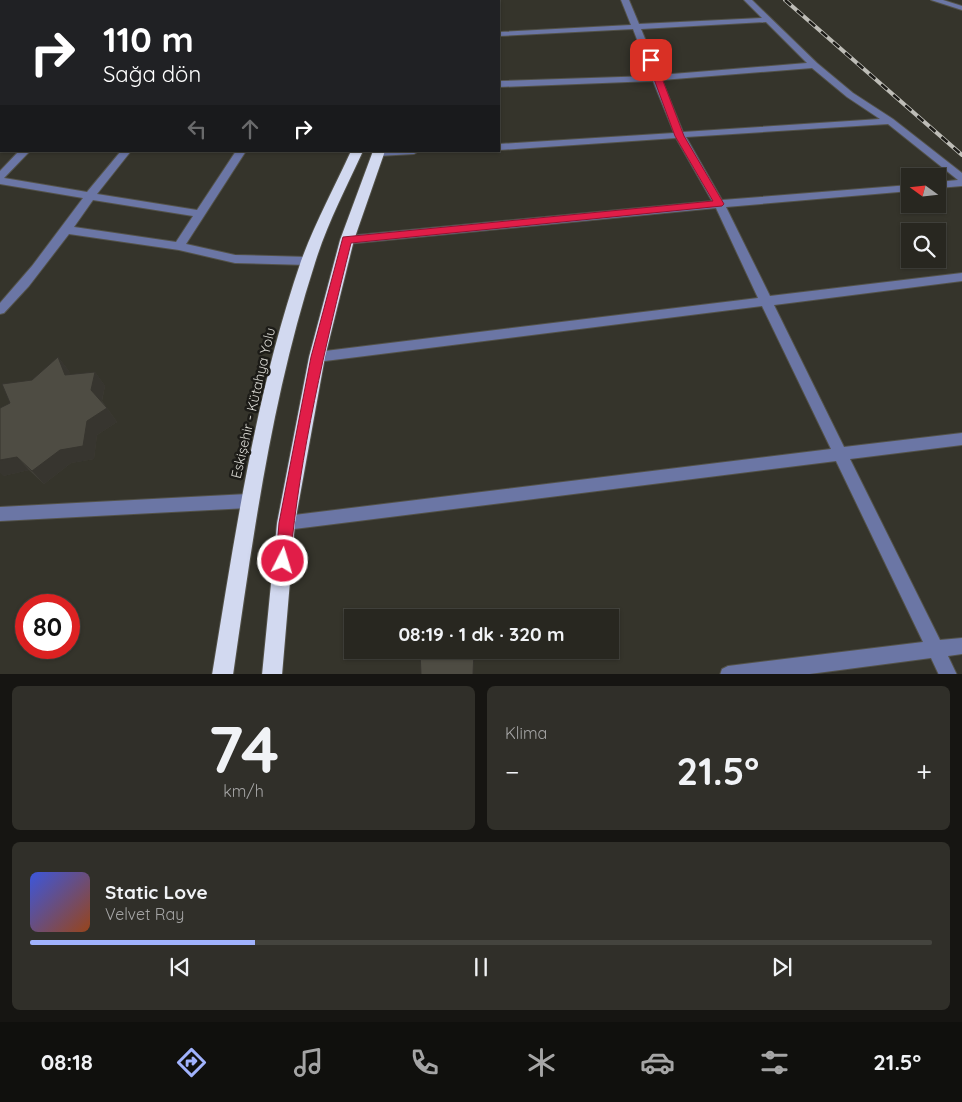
<!DOCTYPE html>
<html lang="tr">
<meta charset="utf-8">
<style>
:root{--surface:#282720;--page:#302f29;--text:#f1f3f6;--muted:#a5a5a5;--line:#44443e;--accent:#a1b3fd}
body{margin:0;font-family:Quicksand,sans-serif;background:var(--page);color:var(--text);height:100vh;display:flex;flex-direction:column;font-size:19px;white-space:nowrap}
*{box-sizing:border-box;margin:0}
p{font-size:16px;color:var(--muted)}
.icon{flex:none;width:28px;height:28px;fill:none;stroke:currentColor;stroke-width:2;stroke-linecap:round;stroke-linejoin:round}
.map{position:relative;height:674px;overflow:hidden}
.sheet{display:flex;flex-direction:column;gap:12px;padding:12px;background:#161512;flex:1}
.sheet>*{flex:none}
.top-card{position:absolute;left:0px;top:0px;width:500px;height:152px;box-shadow:0 1px 4px #0004,0 0 0 1px var(--line);background:#202124;color:#fff;overflow:hidden}
.needle{width:32px;rotate:285deg}
.buttons{position:absolute;left:901px;top:168px;display:grid;gap:10px}
.buttons a{display:grid;place-items:center;width:45px;height:45px;border-radius:0px;background:var(--surface);box-shadow:0 1px 4px #0004,0 0 0 1px var(--line);font-size:25px}
.speed{position:absolute;left:15px;top:594px;display:flex;gap:10px;font-size:25px;font-weight:700;text-align:center}
.speed>*{display:grid;place-content:center;width:65px;height:65px;border-radius:50%;background:var(--surface);box-shadow:0 1px 4px #0004,0 0 0 1px var(--line);line-height:1}
.speed .limit{border:8px solid #d22;background:#fff;color:#111}
.pin{position:absolute;display:grid;place-items:center;width:42px;height:42px;color:#fff;margin:-21px;border-radius:10px;box-shadow:0 2px 8px #0006}
.me{position:absolute;width:55px;margin:-28px;rotate:5deg;stroke-linejoin:round;filter:drop-shadow(0 0 4px #0008)}
.turn{display:flex;align-items:center;gap:18px;height:105px;padding:0 20px;font-size:22px}
.turn .icon{width:65px;height:65px;stroke-width:2.5}
.turn b{display:block;font-size:35px;line-height:42px}
.lanes{display:flex;align-items:center;height:48px;padding:0 20px;background:#0003;justify-content:center;gap:25px;direction:ltr}
.lanes .off{opacity:.35}
.big{font-size:38px;font-weight:700;line-height:1.1}
.sheet .widget{flex:1;display:flex;flex-direction:column;justify-content:center;gap:8px;min-width:0;padding:0 18px;border-radius:8px;background:var(--page)}
.sheet .dial{align-items:center;gap:0}
.dial b{font-size:65px;line-height:1}
.song{display:flex;align-items:center;gap:15px}
.cover{width:60px;height:60px;border-radius:8px;background:linear-gradient(135deg,hsl(230 70% 55%),hsl(20 70% 35%))}
.played{height:5px;border-radius:2px;background:linear-gradient(90deg,var(--accent) 25%,var(--line) 25%)}
.keys{display:flex;justify-content:space-around;direction:ltr}
.heat{display:flex;justify-content:space-between;align-items:center;font-size:28px;direction:ltr}
.sheet .tiles{flex:1;display:grid;gap:12px;grid-template-columns:1fr 1fr}
.widget:last-child{grid-column:span 2}
.trip{position:absolute;left:344px;top:609px;width:275px;height:50px;border-radius:0px;background:var(--surface);box-shadow:0 1px 4px #0004,0 0 0 1px var(--line);font-weight:700;line-height:50px;text-align:center}
.dock{display:flex;height:80px;justify-content:space-around;align-items:center;background:#10100d;color:var(--muted)}
.dock .icon{width:35px;height:35px}
.dock .on{color:var(--accent)}
.dock b{font-size:22px;color:var(--text)}
.map>svg:first-child{display:block}
.lines{fill:none;stroke-linecap:round;stroke-linejoin:round}
.minor-casing{stroke:#535249;stroke-width:2}
.highway-casing{stroke:#535249;stroke-width:2}
.minor{fill:#6b76a5;fill-rule:evenodd}
.highway{fill:#d2d9f0;fill-rule:evenodd}
.rail-casing{stroke:#bebdb7;stroke-width:4}
.rail{stroke:#1c1b17;stroke-width:2.5;stroke-dasharray:8;stroke-linecap:butt}
.wall{fill:#43413a}
.shaded-wall{fill:#37352f}
.building{fill:#4e4c43;stroke:#37352f}
.route{fill:#e11d48;stroke:#92132f}
.labels{text-anchor:middle;stroke-width:5;stroke-linejoin:round;paint-order:stroke}
.street-label{font-size:14px;fill:#dbdad4;stroke:#1c1b17}
</style>
<div class="map">
<svg width="962" height="675" viewBox="0 0 962 675">
<rect width="100%" height="100%" fill="#35342b"/>
<g class="lines">
<!-- minor casing -->
<g class="minor-casing">
<g id="minor">
<path d="M621 0H629L639 24 762 18 744 0H752L817 63 853 93 893 119 962 173V186L938 188V182L958 180 888 124 686 137 722 200 910 185V191L726 207 770 296 962 273V281L774 305 844 447 962 433V445L850 459 940 640 962 638V654L948 656 957 675H939L931 658 802 675H720L722 669 728 666 923 642 836 461 286 530 281 528 278 523 281 518 286 516 831 449 762 306 317 362 312 361 311 357 312 353 317 352 758 298 716 208 347 244 341 240 347 236 712 201 676 138 499 150V144L674 133 653 81 499 87V81L651 76 633 29 499 36V32L631 25ZM766 22 807 63 660 75 641 29ZM812 68 847 97 880 119 683 132 662 80Z"/>
<path d="M931 0H943L962 6V10Z"/>
<rect x="0" y="2" width="1" height="4"/>
<path d="M0 56 1 57V62H0Z"/>
<path d="M19 151H30L4 178 87 192 121 151H131L97 194 197 210 236 151H246L186 244 235 255 308 257 314 261 308 265 235 263 179 250 69 234 29 286 4 313 0 314V303L32 266 83 198 0 184V171ZM93 200 193 216 176 242 74 227Z"/>
<path d="M374 151H419L414 154 378 156 375 155Z"/>
<path d="M248 494 253 496 255 501 253 506 248 508 0 521V507Z"/>
</g>
</g>
<!-- highway casing -->
<g class="highway-casing">
<g id="highway">
<path d="M351 151H363C346 188 327 224 315 263 272 396 253 536 233 675H212C235 536 255 395 301 261 315 223 334 188 351 151Z"/>
<path d="M373 151H385L354 240 325 357 295 523 282 675H262L277 523 309 357 340 240Z"/>
</g>
</g>
<!-- minor -->
<use href="#minor" class="minor"/>
<!-- highway -->
<use href="#highway" class="highway"/>
<!-- rail casing -->
<g class="rail-casing">
<path id="rail" d="M785 0 962 155"/>
</g>
<!-- rail -->
<use href="#rail" class="rail"/>
</g>
<!-- wall -->
<path class="wall" d="M58 357 69 371 70 375 95 372 105 386 102 401 117 422 97 435 94 459 71 463 44 484 29 470 3 476 10 403Z"/>
<!-- shaded-wall -->
<g class="shaded-wall">
<path d="M58 357 69 371 75 390 65 375Z"/>
<path d="M95 372 105 386 101 404 91 390Z"/>
<path d="M107 408 117 422 97 435 94 459 71 463 44 484 32 471 87 421Z"/>
<path d="M17 457 29 470 3 476 0 473V460Z"/>
</g>
<!-- building -->
<g class="building">
<path d="M58 357 65 375 95 372 91 390 107 408 87 421 83 446 60 450 32 471 17 457 0 460V408L10 403 2 384 32 380Z"/>
<path d="M420 650H474L473 675H421Z"/>
</g>
<!-- route -->
<path class="route" d="M651 58 655 60 684 136 724 204 722 206 351 243C325 347 300 453 290 561L288 566 283 568 278 566 276 561 279 523 311 357 343 237 713 201 675 136 647 60Z"/>
<g class="labels">
<!-- street labels -->
<g class="street-label">
<text transform="translate(253 403) rotate(-77)" y="5">Eskişehir - Kütahya Yolu</text>
</g>
</g>
</svg>
<div class="buttons">
<a><svg class="needle" viewBox="-14 -14 28 28"><path d="M0-13l5 13h-10z" fill="#e53935"/><path d="M0 13l5-13h-10z" fill="#a5a5a5"/></svg></a>
<a><svg class="icon" aria-label="search" viewBox="0 0 24 24"><circle cx="10" cy="10" r="6"/><path d="M15 15l6 6"/></svg></a>
</div>
<div class="speed"><div class="limit">80</div></div>
<div class="pin" style="left:651px;top:60px;background:#d93025"><svg class="icon" aria-label="arrive" viewBox="0 0 24 24"><path d="M6 21V4h12l-3 4 3 4H6"/></svg></div>
<svg class="me" style="left:283px;top:561px" viewBox="-20 -20 40 40"><circle r="17" fill="#e11d48" stroke="#fff" stroke-width="3"/><path d="M0-11L8 9 0 5-8 9z" fill="#fff"/></svg>
<div class="trip">08:19 · 1 dk · 320 m</div>
<div class="top-card">
<div class="turn"><svg class="icon" aria-label="right" viewBox="0 0 24 24"><path d="M7 20v-9h11M14 6l5 5-5 5"/></svg><div><b>110 m</b>Sağa dön</div></div>
<div class="lanes"><svg class="icon off" aria-label="left" viewBox="0 0 24 24"><path d="M17 20v-9H6M10 6l-5 5 5 5"/></svg><svg class="icon off" aria-label="ahead" viewBox="0 0 24 24"><path d="M12 20V5M6 11l6-6 6 6"/></svg><svg class="icon" aria-label="right" viewBox="0 0 24 24"><path d="M7 20v-9h11M14 6l5 5-5 5"/></svg></div>
</div>
</div>
<section class="sheet">
<div class="tiles">
<div class="widget dial"><b>74</b><p>km/h</p></div>
<div class="widget"><p>Klima</p>
<div class="heat"><a>−</a><b class="big">21.5°</b><a>+</a></div>
</div>
<div class="widget">
<div class="song"><i class="cover"></i><div><b>Static Love</b><p>Velvet Ray</p></div></div>
<div class="played"></div>
<div class="keys"><svg class="icon" aria-label="previous" viewBox="0 0 24 24"><path d="M18 5L8 12l10 7zM5 5v14"/></svg><svg class="icon" aria-label="pause" viewBox="0 0 24 24"><path d="M8 5v14M16 5v14"/></svg><svg class="icon" aria-label="next" viewBox="0 0 24 24"><path d="M6 5l10 7-10 7zM19 5v14"/></svg></div>
</div>
</div>
</section>
<nav class="dock">
<b>08:18</b>
<svg class="icon on" aria-label="directions" viewBox="0 0 24 24"><path d="M12 3l9 9-9 9-9-9zM9 14v-3h6M13 9l2 2-2 2"/></svg>
<svg class="icon" aria-label="music" viewBox="0 0 24 24"><path d="M9 18V5l10-2v13"/><circle cx="6" cy="18" r="3"/><circle cx="16" cy="16" r="3"/></svg>
<svg class="icon" aria-label="phone" viewBox="0 0 24 24"><path d="M5 4h4l2 5-3 2q2 4 5 5l2-3 5 2v4C11 20 4 13 5 4z"/></svg>
<svg class="icon" aria-label="climate" viewBox="0 0 24 24"><path d="M12 3v18M4 7l16 10M4 17L20 7"/></svg>
<svg class="icon" aria-label="car" viewBox="0 0 24 24"><path d="M5 17H2v-5l4-1 3-4h7l3 4 3 1v5h-3M9 17h6M6 11h13"/><circle cx="7" cy="17" r="2"/><circle cx="17" cy="17" r="2"/></svg>
<svg class="icon" aria-label="filters" viewBox="0 0 24 24"><path d="M4 7h16M4 17h16"/><circle cx="9" cy="7" r="2"/><circle cx="15" cy="17" r="2"/></svg>
<b>21.5°</b>
</nav>
